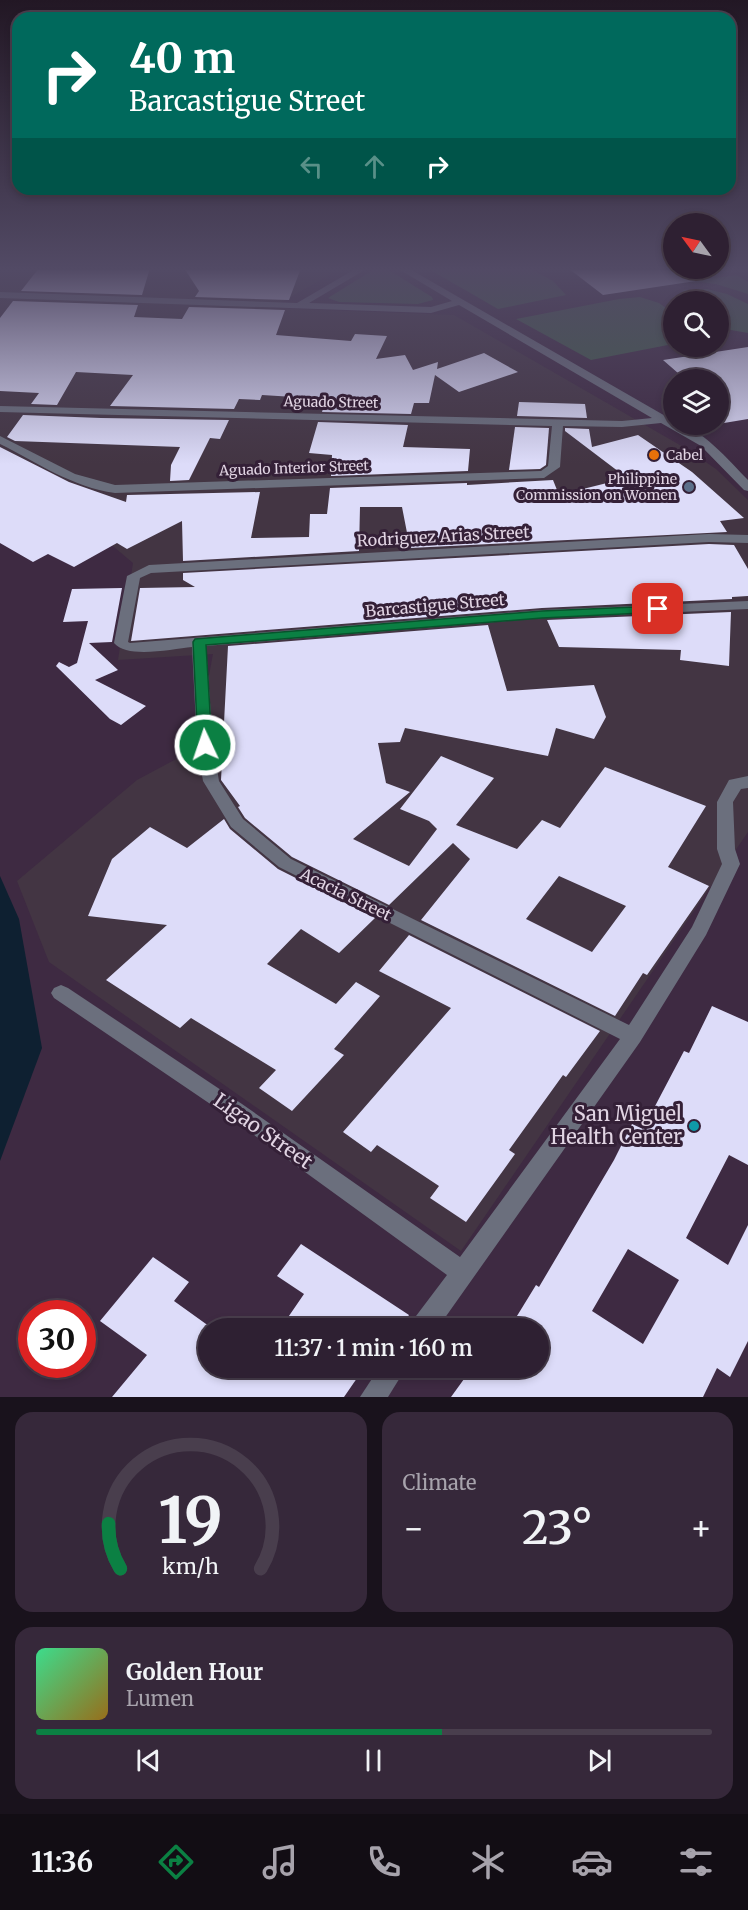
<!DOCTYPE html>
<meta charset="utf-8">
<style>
:root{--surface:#2e2032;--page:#36283a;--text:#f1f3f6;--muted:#a7a3ac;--line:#493e4d;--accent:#0b8043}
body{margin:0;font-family:Merriweather,serif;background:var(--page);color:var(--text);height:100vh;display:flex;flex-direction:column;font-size:22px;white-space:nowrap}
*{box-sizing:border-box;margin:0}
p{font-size:20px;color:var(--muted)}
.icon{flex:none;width:33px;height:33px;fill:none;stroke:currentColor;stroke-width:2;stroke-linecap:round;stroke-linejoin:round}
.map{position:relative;height:1397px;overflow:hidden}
.details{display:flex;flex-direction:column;gap:15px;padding:15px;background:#19121c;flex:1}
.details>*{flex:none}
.hud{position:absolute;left:12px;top:12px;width:724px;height:183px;border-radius:18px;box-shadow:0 3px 9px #0003,0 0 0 2px var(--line);background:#00695c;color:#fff;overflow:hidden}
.needle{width:39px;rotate:303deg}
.tools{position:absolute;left:663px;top:213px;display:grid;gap:12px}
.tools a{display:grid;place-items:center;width:66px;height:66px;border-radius:50%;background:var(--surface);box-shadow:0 3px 9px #0003,0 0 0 2px var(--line);font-size:30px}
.speed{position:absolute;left:18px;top:1300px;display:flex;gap:12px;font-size:30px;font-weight:700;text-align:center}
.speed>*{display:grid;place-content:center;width:78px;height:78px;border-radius:50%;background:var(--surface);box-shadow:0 3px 9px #0003,0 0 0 2px var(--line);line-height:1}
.speed .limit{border:9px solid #d22;background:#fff;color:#111}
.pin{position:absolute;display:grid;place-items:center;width:51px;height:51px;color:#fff;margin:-26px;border-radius:12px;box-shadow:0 3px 9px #0006}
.me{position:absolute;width:66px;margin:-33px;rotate:357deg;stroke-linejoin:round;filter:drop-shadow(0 0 4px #0008)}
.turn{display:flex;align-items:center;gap:21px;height:126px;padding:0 18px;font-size:27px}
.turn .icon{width:78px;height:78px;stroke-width:2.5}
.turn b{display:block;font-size:42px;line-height:51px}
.lanes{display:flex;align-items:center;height:57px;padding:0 18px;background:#0003;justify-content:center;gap:30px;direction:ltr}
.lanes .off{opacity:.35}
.big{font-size:45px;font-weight:600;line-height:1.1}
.details .widget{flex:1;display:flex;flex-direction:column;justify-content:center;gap:9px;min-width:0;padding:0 21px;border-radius:18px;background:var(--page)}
.details .dial{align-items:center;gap:0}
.dial svg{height:156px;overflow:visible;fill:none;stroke:var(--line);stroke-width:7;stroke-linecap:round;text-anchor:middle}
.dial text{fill:var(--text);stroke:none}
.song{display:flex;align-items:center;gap:18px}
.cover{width:72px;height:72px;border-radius:9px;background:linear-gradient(135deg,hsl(150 70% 55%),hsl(40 70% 35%))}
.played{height:6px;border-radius:3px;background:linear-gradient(90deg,var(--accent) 60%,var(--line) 60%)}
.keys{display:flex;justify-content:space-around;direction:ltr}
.heat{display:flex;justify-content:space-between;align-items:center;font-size:33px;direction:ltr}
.details .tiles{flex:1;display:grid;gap:15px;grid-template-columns:1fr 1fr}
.widget:last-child{grid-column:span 2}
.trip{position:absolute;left:198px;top:1318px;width:351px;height:60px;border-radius:30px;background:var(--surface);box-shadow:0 3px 9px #0003,0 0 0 2px var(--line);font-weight:600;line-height:60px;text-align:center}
.tab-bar{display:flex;height:96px;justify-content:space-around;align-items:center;background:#120d14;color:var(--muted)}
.tab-bar .icon{width:42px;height:42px}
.tab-bar .on{color:var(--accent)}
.tab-bar b{font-size:27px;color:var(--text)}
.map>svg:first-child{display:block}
.industrial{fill:#433543}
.green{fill:#415b4a}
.water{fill:#0e2031}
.building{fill:#dddcf9;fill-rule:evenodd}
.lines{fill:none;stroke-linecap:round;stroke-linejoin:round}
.minor{fill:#6b6f7d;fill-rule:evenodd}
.route{fill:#0b8043;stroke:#07532c;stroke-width:1.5}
.food-dot{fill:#e8710a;stroke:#342037;stroke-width:2}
.service-dot{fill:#5c6f8a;stroke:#342037;stroke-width:2}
.culture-dot{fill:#0f9aa8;stroke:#342037;stroke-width:2}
.labels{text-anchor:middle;stroke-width:6;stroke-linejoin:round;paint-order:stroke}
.far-street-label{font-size:14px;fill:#e1d4e3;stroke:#342037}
.far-poi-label{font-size:14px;fill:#e1d4e3;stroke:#342037;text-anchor:start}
.street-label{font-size:16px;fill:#e1d4e3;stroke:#342037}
.near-poi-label{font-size:20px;fill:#e1d4e3;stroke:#342037;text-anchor:end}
.near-street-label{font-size:20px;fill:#e1d4e3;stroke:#342037}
</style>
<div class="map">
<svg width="748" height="1397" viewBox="0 0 748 1397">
<rect width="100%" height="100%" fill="#3e2a42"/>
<!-- industrial -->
<path class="industrial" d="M0 268H342L271 308 454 315 685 448 716 469 748 500V832L461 1251 49 962 17 881 137 780 195 749 213 654 118 660 133 563 114 547 0 481Z"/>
<!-- green -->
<g class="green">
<path d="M427 268H529L553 281 566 295 498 309Z"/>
<path d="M387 269 432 297 433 300 418 304 339 302 328 298 373 270Z"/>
<path d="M737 275 748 282V294L716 284 693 281Z"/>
<path d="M707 289 727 294 748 304V333L719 328 718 302 678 301 676 297 684 290Z"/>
<path d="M640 297 659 303 673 313V344L591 360 516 319 619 299Z"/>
</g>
<!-- water -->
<path class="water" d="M0 876 19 919 42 1048 0 1161Z"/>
<!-- building -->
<g class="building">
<path d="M39 268H150L142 295 21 291Z"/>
<path d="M184 268H301L289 300 195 297 199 291Z"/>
<path d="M568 268H695L696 281 603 295Z"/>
<path d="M13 301 138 305 134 317 182 319 189 307 285 310 276 335 351 341 355 334 387 336 376 359 405 355 413 370 438 362 437 369 484 353 518 372 459 392 435 375 429 403H414L411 414 322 412 326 399 262 395 260 400 239 399 234 409 110 406 133 375 76 372 57 405 31 404 39 393 0 391V318Z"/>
<path d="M748 347V419L718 424V380H686L663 360Z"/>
<path d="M519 402 585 404 587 418 517 416Z"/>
<path d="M23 415 101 418 229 420 220 439 210 438 189 480 170 481 171 465 180 447 15 441 7 437Z"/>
<path d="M318 422 408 425 403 447 470 449 468 471 331 476 332 455 309 453Z"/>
<path d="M515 427 549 428 546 465 540 469 509 470Z"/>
<path d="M565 428 589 429 592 447 638 435 692 472 744 518 720 521 727 532 410 548 402 507H360L359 551 183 561 182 521 127 549 117 543 74 567 48 554 33 562 0 543V447L69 482 126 502 127 495 260 492 251 538 309 537 310 514H327L330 488 467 483V485L553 480 559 495 627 478 565 431Z"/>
<path d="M709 544 734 545 748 569V596L732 597V599L542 608 131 641 140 588 195 587 183 580V573Z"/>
<path d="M122 588 112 642 89 643 118 670 95 680 146 706 121 725 110 719 56 666 59 662 69 667 77 663 88 621 63 622 72 589Z"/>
<path d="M731 612 729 666 680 660 681 650 559 647 547 620Z"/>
<path d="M488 625 507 691 594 685 606 717 594 739 556 728 548 756 405 728 400 742 378 743 386 783 410 792 353 839 409 866 437 829 429 821 400 809 441 756 494 778 456 825 517 849 542 820 560 828 605 767 706 806 668 867 709 886 647 975 643 973 615 1016 421 920 470 859 453 843 389 905 292 857 245 818 238 807 240 806 221 780 228 646ZM559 876 626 906 592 952 526 919Z"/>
<path d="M224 819 230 829 278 869 375 918 339 953 301 929 267 964 336 1004 356 982 380 996 334 1049 344 1055 292 1111 259 1088 276 1070 191 1018 180 1028 106 980 167 925 88 916 112 859 150 827 187 848Z"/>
<path d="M409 935 600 1031 566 1077 563 1075 509 1150 515 1154 466 1222 430 1198 439 1186 377 1145 371 1152 343 1132 451 1008 379 971Z"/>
<path d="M712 1006 748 1022V1165L729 1155 686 1238 728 1265 748 1225V1341L730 1377 717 1368 703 1397H451L472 1368H538V1329H509L536 1285 539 1287 614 1160 632 1124 643 1129 684 1051 689 1053ZM628 1249 679 1280 643 1344 592 1311Z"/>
<path d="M301 1244 409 1315 400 1329H280L304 1294 277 1276Z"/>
<path d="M153 1257 189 1282 174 1301 213 1329H208V1368H364L344 1397H112L147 1355 100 1321Z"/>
</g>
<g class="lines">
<!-- minor -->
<g class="minor">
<path d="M357 268H368L309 303 431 307 452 301 397 268H408L674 421V424C699 424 731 463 748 480V491L744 490 701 446 661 423 622 427 563 426 560 467 544 478 115 493C72 487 38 463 0 444V436L75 474 115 485 541 471 548 466 552 426 0 412V406L622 421 652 418 459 305 431 313 0 298V292L297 303Z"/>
<path d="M709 534 748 535V543L709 542 151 573 140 578 128 642 130 643 542 610 748 601V609L542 618 206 646 213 745 219 781 243 819 291 859 629 1025 692 927 722 864 717 849V802L729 780 748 776V788L741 789 733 802 735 849 740 864 706 935 640 1042 437 1329H410L413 1320 447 1275 228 1116 54 998 51 993 54 988 61 985 68 988 242 1104 460 1257 620 1039 279 867 231 827 203 781 197 745 192 647C172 649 127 659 114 643L127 576 149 565Z"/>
<path d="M379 1368H406L388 1397H360Z"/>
</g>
</g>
<!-- sky -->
<linearGradient id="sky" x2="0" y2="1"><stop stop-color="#221724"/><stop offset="0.58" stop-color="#524a65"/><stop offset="1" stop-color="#524a65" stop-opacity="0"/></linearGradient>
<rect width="748" height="464" fill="url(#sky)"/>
<!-- route -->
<path class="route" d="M658 606 664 609 663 612 542 618 206 645 212 745 205 750 198 745 193 642 195 639 542 611Z"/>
<!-- markers -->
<circle class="food-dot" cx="654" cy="455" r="6"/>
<circle class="service-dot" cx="689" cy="487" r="6"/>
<circle class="culture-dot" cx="694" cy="1126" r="6"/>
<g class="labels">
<!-- far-street labels -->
<g class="far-street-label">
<text transform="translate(331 402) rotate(1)" y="5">Aguado Street</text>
<text transform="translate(294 468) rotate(-2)" y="5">Aguado Interior Street</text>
</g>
<!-- far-poi labels -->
<g class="far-poi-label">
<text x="666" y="460">Cabel</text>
<text x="677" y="484" text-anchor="end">Philippine<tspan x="677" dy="16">Commission on Women</tspan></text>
</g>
<!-- street labels -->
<g class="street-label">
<text transform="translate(443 536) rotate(-3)" y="6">Rodriguez Arias Street</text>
<text transform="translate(435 605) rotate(-5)" y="6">Barcastigue Street</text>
<text transform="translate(346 894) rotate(26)" y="6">Acacia Street</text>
</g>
<!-- near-poi labels -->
<g class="near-poi-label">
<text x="682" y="1121">San Miguel<tspan x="682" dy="23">Health Center</tspan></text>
</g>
<!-- near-street labels -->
<g class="near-street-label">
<text transform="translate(263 1131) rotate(35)" y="7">Ligao Street</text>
</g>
</g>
</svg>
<div class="tools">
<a><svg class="needle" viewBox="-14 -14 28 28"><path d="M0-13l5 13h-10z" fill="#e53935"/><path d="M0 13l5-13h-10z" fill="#a7a3ac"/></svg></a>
<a><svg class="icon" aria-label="search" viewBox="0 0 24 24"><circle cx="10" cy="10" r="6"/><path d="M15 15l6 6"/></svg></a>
<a><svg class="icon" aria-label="layers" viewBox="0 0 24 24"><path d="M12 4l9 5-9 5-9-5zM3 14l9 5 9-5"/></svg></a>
</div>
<div class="speed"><div class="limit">30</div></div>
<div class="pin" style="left:658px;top:609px;background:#d93025"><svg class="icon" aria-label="arrive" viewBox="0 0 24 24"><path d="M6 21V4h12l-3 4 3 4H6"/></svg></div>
<svg class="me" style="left:205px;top:745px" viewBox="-20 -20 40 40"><circle r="17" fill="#0b8043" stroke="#fff" stroke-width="3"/><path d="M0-11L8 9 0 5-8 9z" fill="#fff"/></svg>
<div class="trip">11:37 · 1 min · 160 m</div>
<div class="hud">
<div class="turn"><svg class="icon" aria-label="right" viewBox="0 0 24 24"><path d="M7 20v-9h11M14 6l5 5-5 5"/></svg><div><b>40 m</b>Barcastigue Street</div></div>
<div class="lanes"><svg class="icon off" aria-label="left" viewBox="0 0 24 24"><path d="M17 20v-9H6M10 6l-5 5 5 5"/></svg><svg class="icon off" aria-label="ahead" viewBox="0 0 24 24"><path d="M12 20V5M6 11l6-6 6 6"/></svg><svg class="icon" aria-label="right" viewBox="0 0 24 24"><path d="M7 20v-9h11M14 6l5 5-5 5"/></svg></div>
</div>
</div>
<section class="details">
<div class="tiles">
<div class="widget dial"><svg viewBox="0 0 100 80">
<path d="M14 69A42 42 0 1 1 86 69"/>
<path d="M14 69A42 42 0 0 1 8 46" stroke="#0b8043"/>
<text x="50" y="56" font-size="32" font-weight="700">19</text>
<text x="50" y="72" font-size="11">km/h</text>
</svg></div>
<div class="widget"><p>Climate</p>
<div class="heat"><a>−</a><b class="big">23°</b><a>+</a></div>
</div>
<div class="widget">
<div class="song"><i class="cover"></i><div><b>Golden Hour</b><p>Lumen</p></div></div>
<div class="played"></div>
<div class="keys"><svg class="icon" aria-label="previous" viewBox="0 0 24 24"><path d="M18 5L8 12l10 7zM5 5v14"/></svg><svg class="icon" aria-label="pause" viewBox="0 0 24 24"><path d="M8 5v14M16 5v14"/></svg><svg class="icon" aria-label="next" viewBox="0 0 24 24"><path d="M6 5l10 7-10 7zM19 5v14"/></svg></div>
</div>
</div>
</section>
<nav class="tab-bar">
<b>11:36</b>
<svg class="icon on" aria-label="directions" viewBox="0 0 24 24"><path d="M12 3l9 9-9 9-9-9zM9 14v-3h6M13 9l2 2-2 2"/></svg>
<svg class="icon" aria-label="music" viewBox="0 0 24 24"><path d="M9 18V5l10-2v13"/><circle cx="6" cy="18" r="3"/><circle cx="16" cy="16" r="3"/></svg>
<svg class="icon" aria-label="phone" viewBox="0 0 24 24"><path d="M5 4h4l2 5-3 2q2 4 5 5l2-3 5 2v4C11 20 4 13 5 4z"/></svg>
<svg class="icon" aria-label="climate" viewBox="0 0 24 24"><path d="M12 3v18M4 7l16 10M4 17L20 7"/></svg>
<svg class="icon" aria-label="car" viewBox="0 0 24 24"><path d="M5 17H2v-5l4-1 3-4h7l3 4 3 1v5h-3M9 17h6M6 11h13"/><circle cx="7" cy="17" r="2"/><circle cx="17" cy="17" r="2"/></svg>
<svg class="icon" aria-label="filters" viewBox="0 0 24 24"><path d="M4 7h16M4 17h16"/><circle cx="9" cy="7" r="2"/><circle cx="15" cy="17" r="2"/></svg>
</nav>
